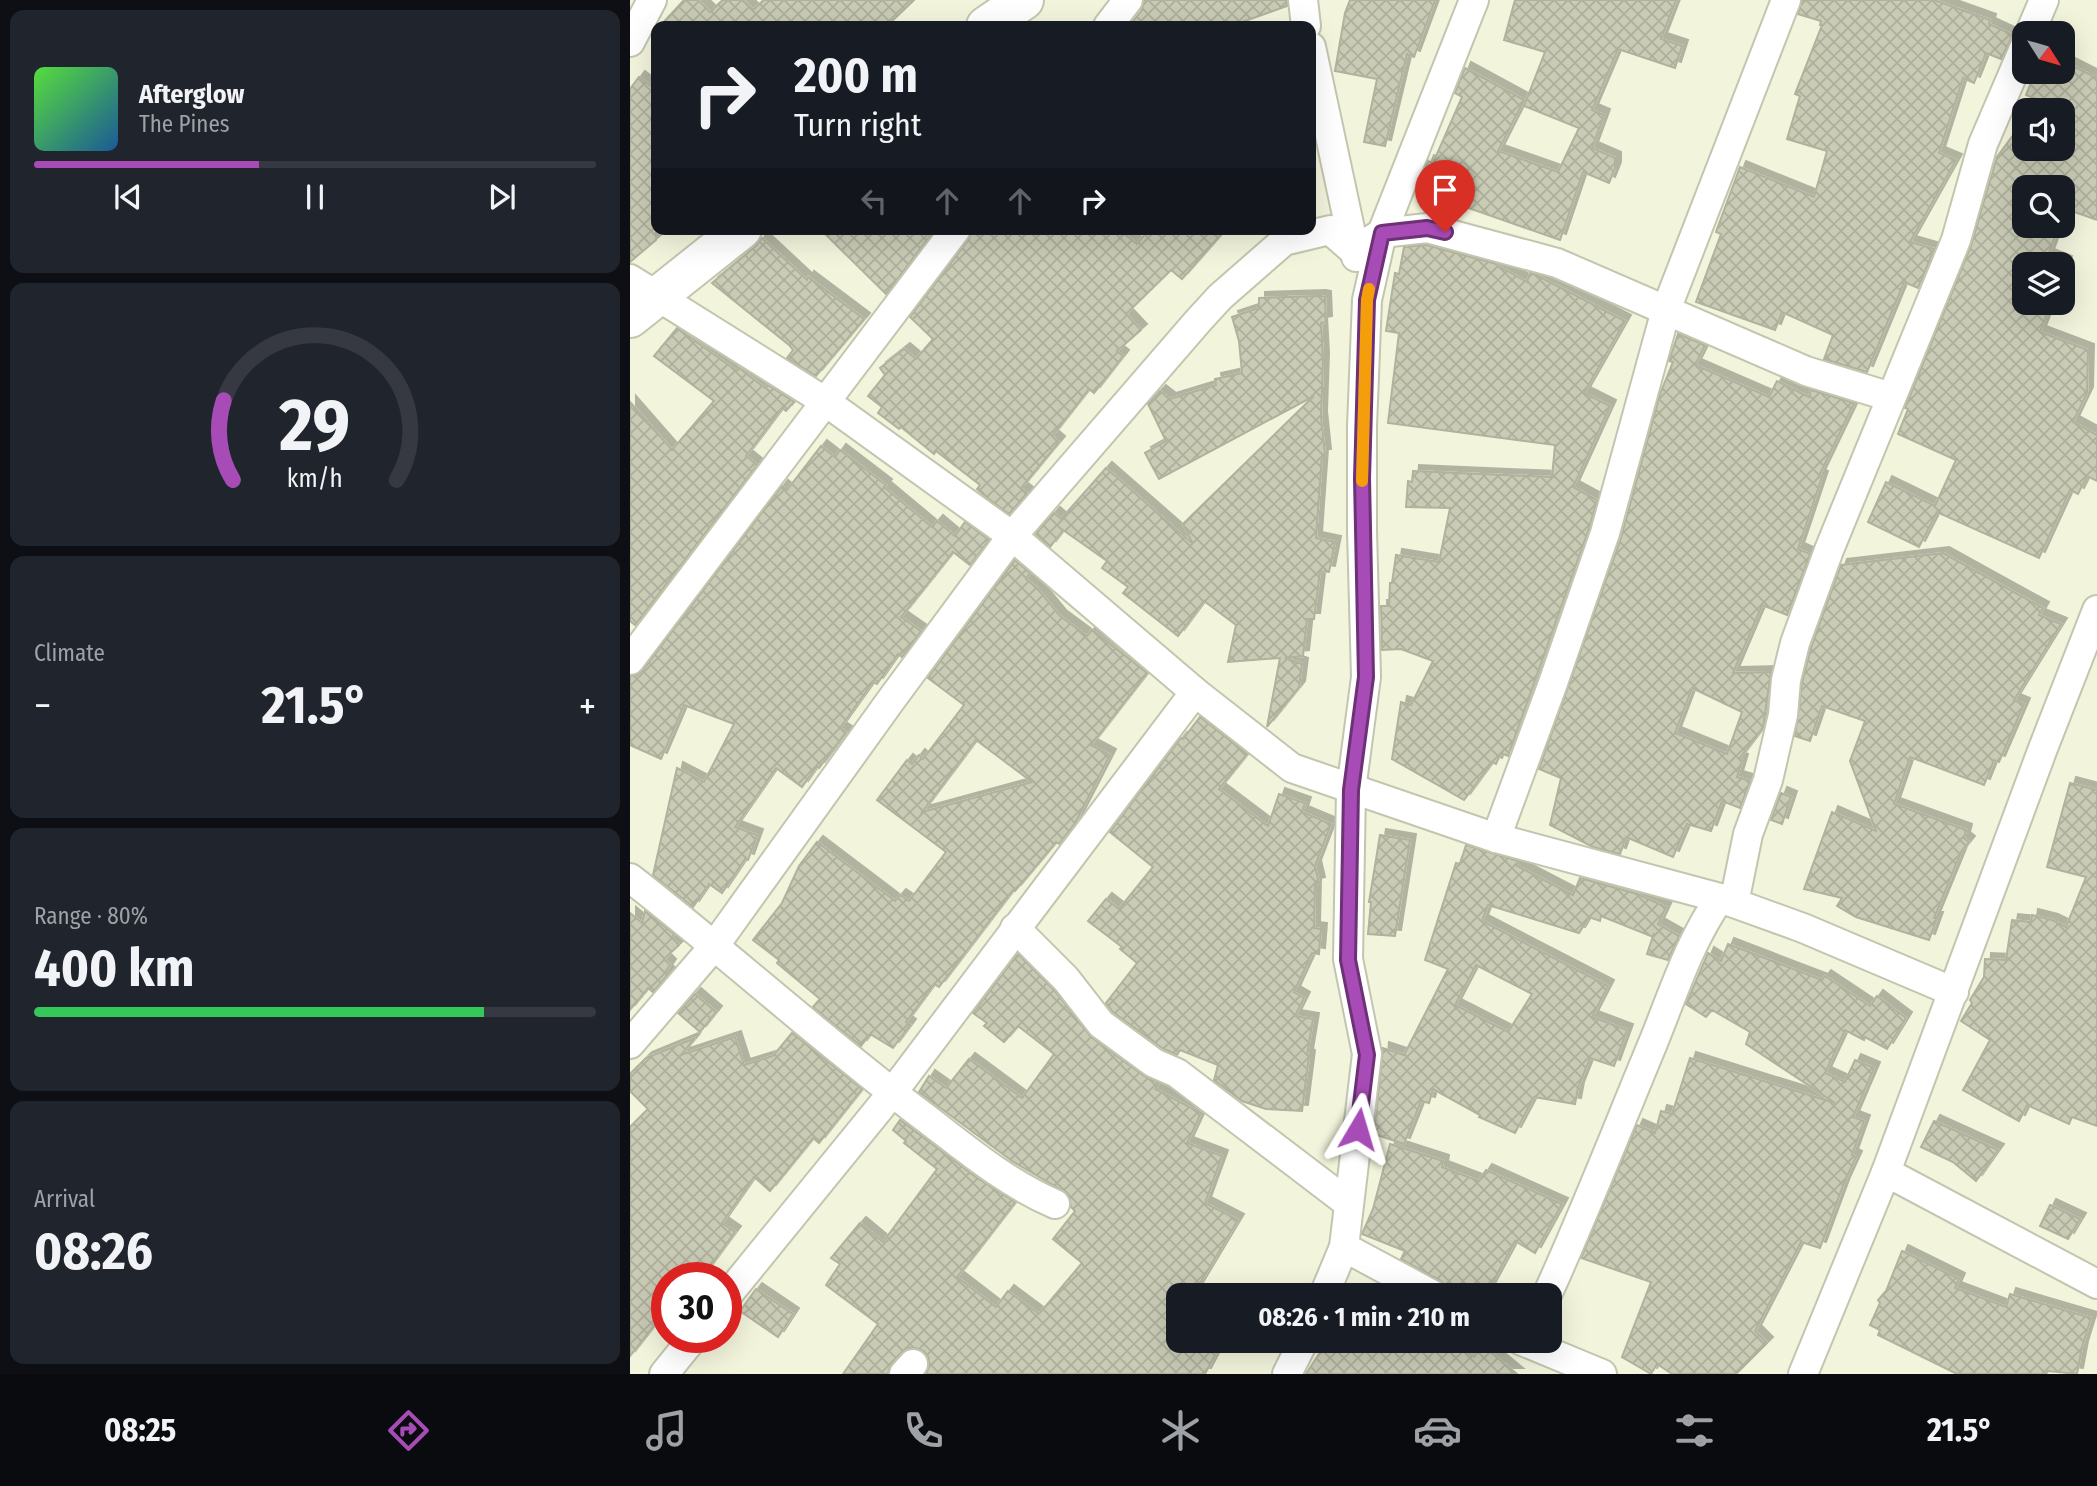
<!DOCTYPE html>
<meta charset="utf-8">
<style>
:root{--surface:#171b24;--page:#20242c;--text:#f1f3f6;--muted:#9ea1a6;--line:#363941;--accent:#a74cb6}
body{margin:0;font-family:"Fira Sans Condensed",sans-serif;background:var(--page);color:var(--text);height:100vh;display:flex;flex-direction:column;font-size:26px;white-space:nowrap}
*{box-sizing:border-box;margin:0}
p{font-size:23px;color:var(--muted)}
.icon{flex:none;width:38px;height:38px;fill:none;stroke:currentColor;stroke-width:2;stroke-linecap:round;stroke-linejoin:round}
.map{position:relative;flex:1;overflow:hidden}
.panel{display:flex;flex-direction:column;gap:10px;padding:10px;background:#0d0f14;width:630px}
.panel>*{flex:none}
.top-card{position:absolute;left:21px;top:21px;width:665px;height:214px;border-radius:14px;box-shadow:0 7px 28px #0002;background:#171b24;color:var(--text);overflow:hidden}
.needle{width:46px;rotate:127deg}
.controls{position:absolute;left:1382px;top:21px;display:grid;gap:14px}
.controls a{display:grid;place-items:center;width:63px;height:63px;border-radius:14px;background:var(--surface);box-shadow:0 7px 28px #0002;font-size:35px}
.speed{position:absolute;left:21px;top:1262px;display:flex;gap:14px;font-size:35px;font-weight:700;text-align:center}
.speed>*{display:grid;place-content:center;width:91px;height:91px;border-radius:50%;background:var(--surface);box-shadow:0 7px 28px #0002;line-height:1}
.speed .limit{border:10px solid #d22;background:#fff;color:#111}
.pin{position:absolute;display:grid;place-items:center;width:60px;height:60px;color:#fff;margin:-72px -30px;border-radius:50% 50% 50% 0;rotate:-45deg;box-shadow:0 0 7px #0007}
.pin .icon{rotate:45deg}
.me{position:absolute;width:77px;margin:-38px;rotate:7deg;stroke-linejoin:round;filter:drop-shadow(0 0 5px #0008)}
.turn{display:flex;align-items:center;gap:24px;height:147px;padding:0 28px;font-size:32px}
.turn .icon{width:91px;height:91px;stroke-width:2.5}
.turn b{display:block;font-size:49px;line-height:60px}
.lanes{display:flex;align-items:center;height:66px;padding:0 28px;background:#0003;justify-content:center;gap:35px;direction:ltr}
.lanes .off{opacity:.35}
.big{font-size:52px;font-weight:700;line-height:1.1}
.panel .card{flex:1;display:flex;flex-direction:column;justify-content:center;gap:10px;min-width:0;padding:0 24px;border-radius:14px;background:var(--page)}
.panel .dial{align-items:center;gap:0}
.dial svg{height:182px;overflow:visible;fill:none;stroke:var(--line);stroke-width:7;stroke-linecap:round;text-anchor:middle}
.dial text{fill:var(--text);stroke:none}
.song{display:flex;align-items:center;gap:21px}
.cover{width:84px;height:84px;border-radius:10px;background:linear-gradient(135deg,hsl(110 70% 55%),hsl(210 70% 35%))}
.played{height:7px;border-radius:4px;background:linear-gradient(90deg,var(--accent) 40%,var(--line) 40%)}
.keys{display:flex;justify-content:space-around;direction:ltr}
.heat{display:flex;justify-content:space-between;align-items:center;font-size:38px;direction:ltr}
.charge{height:10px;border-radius:5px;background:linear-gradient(90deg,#34c759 80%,var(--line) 0)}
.trip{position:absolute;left:536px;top:1283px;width:396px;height:70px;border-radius:14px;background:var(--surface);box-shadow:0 7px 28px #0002;font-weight:700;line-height:70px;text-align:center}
.tab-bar{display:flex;height:112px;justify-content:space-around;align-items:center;background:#090b0e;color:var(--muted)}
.tab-bar .icon{width:49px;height:49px}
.tab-bar .current{color:var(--accent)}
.tab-bar b{font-size:32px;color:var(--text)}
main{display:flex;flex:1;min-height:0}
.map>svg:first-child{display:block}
.building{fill:url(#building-cross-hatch);stroke:#b0b29c;stroke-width:2;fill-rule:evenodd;filter:url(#shadow)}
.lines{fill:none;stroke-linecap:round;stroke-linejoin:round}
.street-casing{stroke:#c3c6af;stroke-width:32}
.secondary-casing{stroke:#c3c6af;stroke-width:42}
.street{stroke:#fff;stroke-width:28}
.secondary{stroke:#fff;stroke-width:38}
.route-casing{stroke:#6d3176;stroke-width:18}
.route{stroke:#a74cb6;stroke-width:12}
.slow{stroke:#f59e0b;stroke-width:12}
</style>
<main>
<section class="panel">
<div class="card">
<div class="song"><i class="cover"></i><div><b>Afterglow</b><p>The Pines</p></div></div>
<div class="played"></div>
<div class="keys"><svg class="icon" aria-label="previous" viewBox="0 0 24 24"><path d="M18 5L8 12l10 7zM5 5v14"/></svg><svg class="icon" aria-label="pause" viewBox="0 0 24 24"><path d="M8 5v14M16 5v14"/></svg><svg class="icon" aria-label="next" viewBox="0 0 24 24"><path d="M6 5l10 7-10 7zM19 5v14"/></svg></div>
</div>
<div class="card dial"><svg viewBox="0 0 100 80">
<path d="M14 69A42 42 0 1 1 86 69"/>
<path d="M14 69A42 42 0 0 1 10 34" stroke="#a74cb6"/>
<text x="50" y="56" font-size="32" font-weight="700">29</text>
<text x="50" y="72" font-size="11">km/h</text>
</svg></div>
<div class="card"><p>Climate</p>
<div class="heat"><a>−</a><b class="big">21.5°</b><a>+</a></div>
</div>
<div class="card"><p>Range · 80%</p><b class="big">400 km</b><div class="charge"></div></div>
<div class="card"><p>Arrival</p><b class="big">08:26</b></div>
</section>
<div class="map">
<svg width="1467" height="1374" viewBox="0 0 1467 1374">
<defs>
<pattern id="building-cross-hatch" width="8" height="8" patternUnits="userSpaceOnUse" patternTransform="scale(1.75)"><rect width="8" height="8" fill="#c9cbb5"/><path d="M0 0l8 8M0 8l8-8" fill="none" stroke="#adaf9c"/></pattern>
<filter id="shadow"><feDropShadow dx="6" dy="-6" stdDeviation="0" flood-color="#0004"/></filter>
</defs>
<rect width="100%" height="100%" fill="#f2f4dc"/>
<!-- building -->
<g class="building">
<path d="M54 0H68L80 12 93 0H113L123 10 134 0H284L257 26H30Z"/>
<path d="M514 0H657V6L601 26H504L501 24 512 10Z"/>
<path d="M720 0H805L784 57 777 54 755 146 734 142 747 79 705 71 715 13Z"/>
<path d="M885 0H1046L1031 39 1052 46 1045 68 988 49 962 110 974 115 962 148 985 158V168L979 183 953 172 930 240 787 190 798 161 803 163 832 97 825 93 835 68 894 100 868 151 928 172 949 128 894 106 915 52 874 40Z"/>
<path d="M1172 0H1304L1360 20 1359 24 1383 35 1371 59 1356 53 1344 83 1333 78 1309 153 1326 160 1280 242 1304 249 1288 288 1274 282 1237 372 1194 359 1203 335 1152 312 1145 330 1066 302 1091 234 1086 232 1110 167 1184 197 1197 151 1157 139 1170 96 1165 94 1192 25H1190L1191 21 1168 14Z"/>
<path d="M1433 61 1467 78V220L1436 209 1433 216V187H1395V226H1429L1418 255 1436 262 1433 269V264H1395V303H1421L1410 332 1458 350 1457 393 1443 422 1467 435V481L1457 476 1448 494 1440 490 1409 558 1307 512 1289 547 1238 522 1256 482 1305 506 1326 460 1268 434 1278 409 1275 408 1341 246 1367 157 1395 119V149H1433V110H1401L1408 100 1396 95 1405 73 1402 72H1433Z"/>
<path d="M9 77 26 90V240L0 262V89Z"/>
<path d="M190 229H305L256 294Z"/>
<path d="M342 229H488L507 244 519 229H596L552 279 541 270 496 314 511 330 487 351 493 356 464 393 459 389 422 436 429 442 391 488 397 493 379 514 355 496 347 489 350 485 306 451 304 454 271 427 269 429 248 413 252 407 238 396 255 375 250 368 274 349 286 359 303 339 280 317 339 239Z"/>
<path d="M132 238 177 280 178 277 234 319 186 376 157 358 163 350 159 345 82 283 126 246Z"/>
<path d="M796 245 863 263 897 282 900 273 904 274 995 321 954 393 980 406 943 487 967 500 959 528 878 756 871 753 866 764 862 762 834 800 762 759 771 702 781 705 803 661 771 649 752 650 751 606H759L760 583H762L766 555 809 562 820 508 776 507 778 481 782 482 783 471 922 477 925 445 758 423 769 333 756 331 765 273 769 274 774 247Z"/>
<path d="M690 296 695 297 696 322 691 323 693 359 691 417 695 455H692L686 538 705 542 699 572 690 571 684 619H677L673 656 655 658 672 664 669 687 637 727 650 658 598 662 606 625 574 601 548 636 493 593 498 587 472 568 477 561 433 530 420 547 406 534 424 513 431 519 476 468 563 544 553 524 684 396 529 479 515 453 536 441 518 404 530 391 540 399 586 385 585 379 612 373 609 341 602 317 629 308V298Z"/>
<path d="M47 328 107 371 109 368 135 388 138 385 164 402 156 411 152 408 116 456 127 465 5 625 0 621V402L42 450 84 401 24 356Z"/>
<path d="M1048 334 1075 345 1065 365 1139 397 1147 381 1179 397 1181 390 1224 403 1189 476 1192 477 1168 549 1180 554 1157 615 1132 605 1103 673 1141 672 1133 727 1109 759 1112 760 1107 777 1120 781 1110 808 1092 801 1081 831 1057 824 1043 857 996 837 990 854 963 847 920 825 931 778 909 769 991 538 1030 394 1043 362 1039 361ZM1062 688 1112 712 1097 754 1045 733Z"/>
<path d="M191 446 205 457 210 450 256 485 254 487 302 527 307 521 325 536 335 522 359 540 340 565 323 552 271 617 291 631 272 657 268 654 247 684 243 682 210 728 216 732 189 768 187 766 172 787 146 768 105 827 127 835 118 860 115 859 92 893 79 884 63 907 23 875 47 768 74 782 104 724 54 705 31 759 0 745V676L7 675 13 670 152 486 157 490Z"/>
<path d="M1313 553 1413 608 1409 615 1431 624 1384 700 1394 704 1369 762 1364 760 1354 785 1280 757 1264 804 1336 830 1334 838 1339 842 1331 852 1304 918H1307L1299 940 1226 917 1207 906 1212 898 1174 889 1202 812 1246 831 1220 761 1235 721 1192 706 1180 741 1165 736 1172 683 1181 648 1211 565Z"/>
<path d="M385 560 400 573 396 579 407 588 430 616 457 636 462 630 517 673 461 745 480 755 445 823 429 844 426 842 385 891 383 890 309 987 304 984 276 1022 280 1025 263 1048 240 1034 231 1046 183 1007 190 999 147 963 149 960 123 940 152 903 169 866 187 842 265 901 270 895 279 901 316 852 247 800 277 760 282 764 289 755 293 759 334 705 298 678ZM346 740 402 782 292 812Z"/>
<path d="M570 717 617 754 589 789 638 826 649 794 675 803 672 812 701 824 685 866 689 883 685 884 684 928 691 929 689 954 682 953 664 992 674 998 665 1016 683 1019 677 1055 679 1056 672 1111 636 1109 612 1101 584 1080 588 1065 550 1050 547 1055 532 1048 483 1012 476 1003 507 963 490 949 492 947 458 921 476 899 489 909 523 867 480 832 551 738 553 739Z"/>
<path d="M1440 783 1467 790V1126L1442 1117 1439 1124 1397 1105 1389 1121 1333 1090 1360 1040 1331 1021 1342 1003 1340 1000 1354 977 1355 959 1376 960 1382 920 1401 922 1402 915 1422 920 1436 927 1456 877 1417 867Z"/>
<path d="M1151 793 1161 797 1152 824 1141 820Z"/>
<path d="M750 835 780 840 765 936 738 934 741 902H739Z"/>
<path d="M836 845 888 861 887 866 943 895 950 878 1007 894 1036 907 1028 924 1049 936 1038 960 1017 954 1024 933 1023 937 971 916 970 921 959 917 949 933 858 905 852 921 978 986 962 1017 997 1030 984 1066 960 1058 948 1088 945 1104 904 1097 885 1133 849 1117 850 1115 803 1089 799 1103 791 1101 774 1144 744 1134 753 1048 774 1055 818 969 795 960 826 863 830 864ZM846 965 902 994 878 1032 825 1005Z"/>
<path d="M15 911 44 934 42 937 49 945 34 959 40 965 36 971 39 973 23 992 18 988 0 1010V913L12 923Z"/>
<path d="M1098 944 1192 980 1195 976 1240 1006 1247 996 1276 1018 1257 1049 1235 1037 1234 1040 1215 1030 1195 1073 1215 1082 1225 1060 1244 1068 1223 1117 1234 1121 1222 1155 1226 1157 1214 1183 1190 1248 1171 1242 1125 1331 1137 1343 1106 1374H1042L1027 1364 1021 1374 992 1357 1021 1282 951 1258 1007 1125 1025 1133 1031 1111 1042 1114 1060 1058 1205 1103 1116 1044 1120 1032 1082 1010 1076 1017 1056 1004 1078 953 1091 961Z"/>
<path d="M388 954 424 990 461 1037 514 1076 529 1083 525 1089 571 1113 557 1143 592 1156 575 1203 608 1220 563 1295H548V1340H562L585 1355 575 1374H296L299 1367V1358L294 1351 286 1348H277L271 1353 261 1363 258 1374H213L248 1324 196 1285 210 1264 201 1258 230 1223 253 1242 307 1169 274 1143 276 1141 263 1130 270 1120 347 1178 385 1202 327 1277 366 1307 378 1291 409 1314 452 1263 423 1239 445 1211 441 1207 438 1194 382 1161 289 1092 299 1076 316 1088 339 1059 392 1098 424 1054 388 1026 374 1042 354 1026 357 1023 343 1013Z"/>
<path d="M65 994 86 1012 70 1032 48 1013Z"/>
<path d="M162 1033 232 1089 189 1143 183 1138 140 1191 124 1177 92 1223 105 1232 71 1278H37V1309L0 1356V1127L18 1109 0 1091V1074L16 1058 65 1038 51 1055 105 1037 114 1065 143 1056Z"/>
<path d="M1304 1121 1368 1150 1346 1181 1323 1162 1291 1147Z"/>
<path d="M760 1144 813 1161 812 1167 849 1181 856 1170 932 1204 905 1253 885 1241 856 1295H820L817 1287 811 1281 771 1259 775 1251 732 1234 743 1209Z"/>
<path d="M1420 1205 1450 1219 1438 1239 1410 1226Z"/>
<path d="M1272 1251 1329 1279 1325 1288 1376 1307 1380 1294 1461 1318 1452 1347 1447 1374 1418 1371 1416 1374H1327L1248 1335 1250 1330 1240 1325 1250 1303 1248 1300 1256 1291Z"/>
<path d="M126 1289 163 1314 148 1337 110 1311Z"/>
<path d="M698 1340H819L844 1357 853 1346 887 1374H676Z"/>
</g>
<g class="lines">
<!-- street casing -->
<g class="street-casing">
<g id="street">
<path d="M673 0 676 26"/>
<path d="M478 26 498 0"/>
<path d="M1400 33 1414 0"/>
<path d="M0 42 22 0"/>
<path d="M681 47 726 257"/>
<path d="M0 279 196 402 382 536 565 692 662 768 866 838 1090 898 1173 928 1324 992"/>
<path d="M0 660 326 229"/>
<path d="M866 838 923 683 975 533 1036 310 1156 0"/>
<path d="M0 878C99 955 192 1040 293 1116 335 1148 376 1183 425 1204"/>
<path d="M1104 903 1118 834 1138 780 1153 715 1156 680 1165 643 1199 550 1326 240 1353 144 1395 46"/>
<path d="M385 928 436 979 471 1024 524 1063 547 1073 718 1203"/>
<path d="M0 1044 85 945 261 700 382 536 568 321 590 297 654 241 700 230 724 251 752 233 797 228 927 263 1176 371 1261 397"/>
<path d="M1256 1172 1467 1284"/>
<path d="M714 1247 803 1295"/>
<path d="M694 1295 714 1247 737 1054 718 959 721 790 736 677 732 531V426L737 300 752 233 844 0"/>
<path d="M917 1295C955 1212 988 1127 1023 1043 1043 994 1059 942 1090 898"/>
<path d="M96 1297 262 1093 565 692"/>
<path d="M890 1340 972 1374"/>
<path d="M34 1374 64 1337"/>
<path d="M274 1374 283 1364"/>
<path d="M657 1374 674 1340"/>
<path d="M1173 1374 1256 1172 1412 751 1467 610"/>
</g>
</g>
<!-- secondary casing -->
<g class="secondary-casing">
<g id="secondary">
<path d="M356 26 394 0"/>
<path d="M0 318 112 229"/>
</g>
</g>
<!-- street -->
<use href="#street" class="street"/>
<!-- secondary -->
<use href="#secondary" class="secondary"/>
</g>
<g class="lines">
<!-- route casing -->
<g class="route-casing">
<path id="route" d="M728 1129 737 1055 718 960 721 790 736 677 732 478 737 300 752 233 797 228 815 232"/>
</g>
<!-- route -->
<use href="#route" class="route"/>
<!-- slow -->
<path class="slow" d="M732 481 737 300 739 289"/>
</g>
</svg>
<div class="controls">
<a><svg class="needle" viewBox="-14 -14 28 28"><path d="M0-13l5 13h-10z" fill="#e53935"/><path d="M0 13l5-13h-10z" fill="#9ea1a6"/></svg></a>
<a><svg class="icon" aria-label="sound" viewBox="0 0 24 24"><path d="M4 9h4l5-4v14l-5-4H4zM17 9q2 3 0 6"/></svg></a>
<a><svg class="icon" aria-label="search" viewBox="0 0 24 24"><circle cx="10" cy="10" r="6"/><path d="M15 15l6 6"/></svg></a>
<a><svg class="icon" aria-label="layers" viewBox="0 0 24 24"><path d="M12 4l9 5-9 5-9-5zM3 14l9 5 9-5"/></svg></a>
</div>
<div class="speed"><div class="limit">30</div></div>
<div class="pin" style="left:815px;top:232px;background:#d93025"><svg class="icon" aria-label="arrive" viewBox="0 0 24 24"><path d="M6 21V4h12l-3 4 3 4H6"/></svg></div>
<svg class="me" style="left:728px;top:1129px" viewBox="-20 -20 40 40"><path d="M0-17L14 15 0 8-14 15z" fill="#a74cb6" stroke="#fff" stroke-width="4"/></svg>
<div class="trip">08:26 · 1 min · 210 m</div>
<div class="top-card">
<div class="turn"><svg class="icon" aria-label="right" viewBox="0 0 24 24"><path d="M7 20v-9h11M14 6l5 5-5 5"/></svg><div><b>200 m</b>Turn right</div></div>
<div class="lanes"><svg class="icon off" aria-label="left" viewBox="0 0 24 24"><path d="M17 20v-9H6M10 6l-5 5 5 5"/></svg><svg class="icon off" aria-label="ahead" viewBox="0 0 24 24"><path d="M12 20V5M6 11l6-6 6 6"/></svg><svg class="icon off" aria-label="ahead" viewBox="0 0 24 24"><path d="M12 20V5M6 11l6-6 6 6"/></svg><svg class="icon" aria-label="right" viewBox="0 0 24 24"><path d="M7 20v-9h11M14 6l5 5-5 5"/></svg></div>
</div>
</div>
</main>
<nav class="tab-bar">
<b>08:25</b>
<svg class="icon current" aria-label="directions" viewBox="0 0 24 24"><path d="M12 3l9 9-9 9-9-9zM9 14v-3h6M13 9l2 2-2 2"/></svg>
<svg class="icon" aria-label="music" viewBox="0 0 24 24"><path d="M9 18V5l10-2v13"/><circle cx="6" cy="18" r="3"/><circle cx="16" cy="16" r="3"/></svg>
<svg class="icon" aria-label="phone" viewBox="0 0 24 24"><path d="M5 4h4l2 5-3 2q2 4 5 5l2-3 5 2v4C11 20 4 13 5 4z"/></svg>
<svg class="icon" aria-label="climate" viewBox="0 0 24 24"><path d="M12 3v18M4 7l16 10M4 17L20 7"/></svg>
<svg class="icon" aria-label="car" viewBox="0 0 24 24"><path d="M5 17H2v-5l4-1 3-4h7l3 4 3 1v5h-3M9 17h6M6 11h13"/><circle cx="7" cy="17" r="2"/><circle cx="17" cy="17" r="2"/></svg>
<svg class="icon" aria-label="filters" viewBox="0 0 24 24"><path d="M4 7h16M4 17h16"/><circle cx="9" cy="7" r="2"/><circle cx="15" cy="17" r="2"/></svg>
<b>21.5°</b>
</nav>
